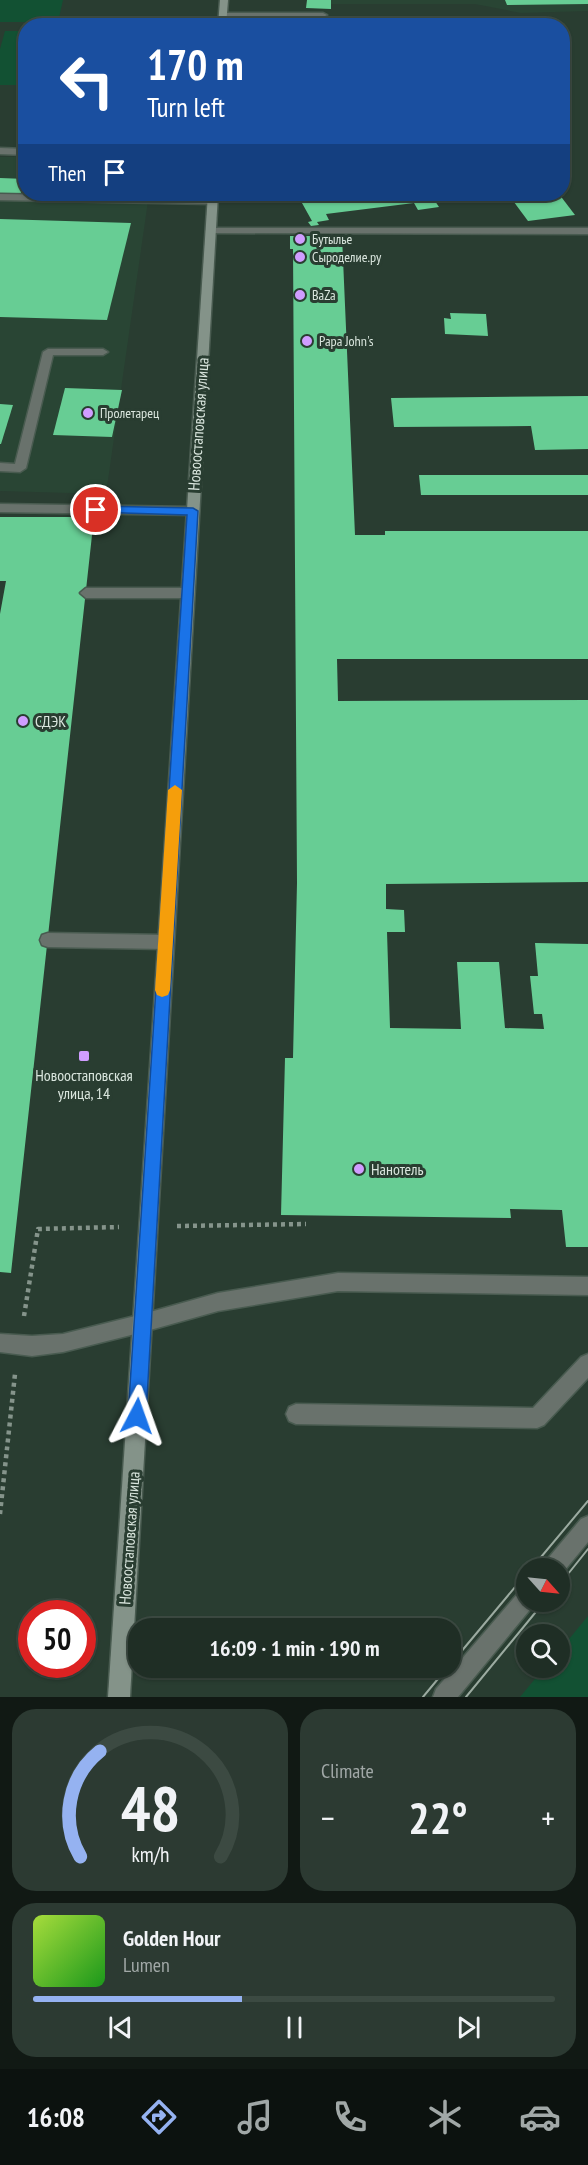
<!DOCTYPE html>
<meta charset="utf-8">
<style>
:root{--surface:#1f2e25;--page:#2c3a32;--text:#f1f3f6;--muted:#a1a8a7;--line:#3c4a42;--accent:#95b2f1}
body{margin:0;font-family:"PT Sans Narrow",sans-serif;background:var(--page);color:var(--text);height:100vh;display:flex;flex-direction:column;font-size:22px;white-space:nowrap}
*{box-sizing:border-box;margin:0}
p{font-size:20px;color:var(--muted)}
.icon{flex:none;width:33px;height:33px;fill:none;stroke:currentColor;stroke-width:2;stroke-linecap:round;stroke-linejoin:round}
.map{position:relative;height:1697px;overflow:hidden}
.sheet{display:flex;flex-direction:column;gap:12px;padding:12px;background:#111914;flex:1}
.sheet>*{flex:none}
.hud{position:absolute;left:18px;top:18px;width:552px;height:183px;border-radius:24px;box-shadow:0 2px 4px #0004,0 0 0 2px var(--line);background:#1a4fa0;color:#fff;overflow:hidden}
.needle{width:39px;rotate:117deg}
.buttons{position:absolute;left:516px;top:1558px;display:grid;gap:12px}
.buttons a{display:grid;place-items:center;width:54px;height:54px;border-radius:50%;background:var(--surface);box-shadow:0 2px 4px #0004,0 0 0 2px var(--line);font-size:30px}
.speed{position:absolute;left:18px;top:1600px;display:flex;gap:12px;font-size:30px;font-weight:700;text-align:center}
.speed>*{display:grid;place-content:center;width:78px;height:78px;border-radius:50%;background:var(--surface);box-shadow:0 2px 4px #0004,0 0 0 2px var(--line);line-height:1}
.speed .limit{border:9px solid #d22;background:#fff;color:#111}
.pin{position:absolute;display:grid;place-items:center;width:51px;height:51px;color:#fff;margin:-26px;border:3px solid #fff;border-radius:50%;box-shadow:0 2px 6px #0007}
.me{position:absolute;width:66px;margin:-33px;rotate:4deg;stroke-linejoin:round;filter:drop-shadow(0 0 4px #0008)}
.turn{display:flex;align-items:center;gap:21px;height:126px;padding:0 30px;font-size:27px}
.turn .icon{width:78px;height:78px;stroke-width:2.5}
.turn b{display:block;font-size:42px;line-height:51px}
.then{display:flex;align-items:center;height:57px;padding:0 30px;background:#0003;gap:12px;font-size:22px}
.big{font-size:45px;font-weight:600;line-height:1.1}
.sheet .tile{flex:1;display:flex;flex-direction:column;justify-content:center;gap:9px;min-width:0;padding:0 21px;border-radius:24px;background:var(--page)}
.sheet .dial{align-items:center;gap:0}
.dial svg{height:156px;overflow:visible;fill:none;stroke:var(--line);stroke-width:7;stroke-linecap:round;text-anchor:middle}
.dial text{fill:var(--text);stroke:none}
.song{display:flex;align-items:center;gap:18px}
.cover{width:72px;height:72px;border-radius:9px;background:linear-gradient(135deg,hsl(80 70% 55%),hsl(120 70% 35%))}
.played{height:6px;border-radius:3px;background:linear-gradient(90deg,var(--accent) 40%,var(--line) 40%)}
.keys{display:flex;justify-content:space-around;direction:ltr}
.heat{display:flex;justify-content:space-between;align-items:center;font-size:33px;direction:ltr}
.sheet .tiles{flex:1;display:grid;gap:12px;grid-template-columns:1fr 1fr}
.tile:last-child{grid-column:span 2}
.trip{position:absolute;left:128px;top:1618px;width:333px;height:60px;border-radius:24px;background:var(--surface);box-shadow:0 2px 4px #0004,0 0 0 2px var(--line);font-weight:600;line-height:60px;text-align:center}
.dock{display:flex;height:96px;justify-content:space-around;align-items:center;background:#0c120f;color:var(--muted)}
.dock .icon{width:42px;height:42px}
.dock .active{color:var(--accent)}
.dock b{font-size:27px;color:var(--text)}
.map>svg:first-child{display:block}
.built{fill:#294534}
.green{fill:#125133}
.building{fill:#67cd94}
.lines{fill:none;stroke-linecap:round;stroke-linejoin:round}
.lane-casing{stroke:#495b50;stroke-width:3}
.street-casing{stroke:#495b50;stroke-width:3}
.secondary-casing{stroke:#495b50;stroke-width:3}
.path{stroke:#85948b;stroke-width:4.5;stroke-dasharray:4 4;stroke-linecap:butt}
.lane{fill:#69726c;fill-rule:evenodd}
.street{fill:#69726c;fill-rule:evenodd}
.secondary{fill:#849389;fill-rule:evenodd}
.tram{stroke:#9caba1;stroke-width:2}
.route{fill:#1a73e8;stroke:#114b97;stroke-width:1.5}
.slow{fill:#f59e0b}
.poi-dot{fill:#d09dff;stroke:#293d31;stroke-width:2}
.labels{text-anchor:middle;stroke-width:6;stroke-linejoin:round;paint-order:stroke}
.far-poi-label{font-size:14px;fill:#dae6de;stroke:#293d31;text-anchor:start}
.street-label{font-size:16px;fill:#dae6de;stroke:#293d31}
.poi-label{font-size:16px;fill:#dae6de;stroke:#293d31;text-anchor:start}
</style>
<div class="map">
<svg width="588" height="1697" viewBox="0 0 588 1697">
<rect width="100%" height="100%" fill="#293d31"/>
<!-- built -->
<g class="built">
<path d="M331 0H588V11L521 13 475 4H331Z"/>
<path d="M0 157H25L26 194H149L106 494 0 491Z"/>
</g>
<!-- green -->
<g class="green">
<path d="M0 0H63L58 22H0Z"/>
<path d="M5 31H25V85H0V49Z"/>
<path d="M588 1616V1697H520L544 1668H560V1650Z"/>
</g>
<!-- building -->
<g class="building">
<path d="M307 0H331V9L306 8Z"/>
<path d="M505 0H588V4L507 5Z"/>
<path d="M0 178 26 179 20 195 0 194Z"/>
<path d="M297 194H477V195L435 201 439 207 418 210 414 203 326 214 329 220 317 222 319 225 311 226 308 222 312 221Z"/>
<path d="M508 194H559L575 215 528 221Z"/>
<path d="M0 219 131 223 107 320 0 317Z"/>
<path d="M290 236H342L355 535H385V531H588V659H337L338 701 588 700V882L386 884V909L404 910 405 932H387L390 1028 461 1029 457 962H499L505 1028 544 1029 542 1014H534L530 976H538L535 943 588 944V1247H566L562 1210 510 1209 511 1218 281 1215 285 1058H293L297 883 293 249H290Z"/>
<path d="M450 313 486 314 488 336 445 334 444 318 451 319Z"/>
<path d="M65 388 122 390 112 437 53 435Z"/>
<path d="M588 396V449L535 450 531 426 394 427 391 398Z"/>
<path d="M0 404 13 405 1 444H0Z"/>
<path d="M419 475H588V495H421Z"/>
<path d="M0 517H94L11 1273 0 1272V614L6 581H0Z"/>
</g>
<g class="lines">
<!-- lane casing -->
<g class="lane-casing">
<g id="lane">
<path d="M220 13H323L327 15 323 17H220Z"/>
<path d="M0 148 26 149V155L0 154Z"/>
<path d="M0 194 212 198 217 201 212 204 0 200Z"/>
<path d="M211 228H588V234L207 233V229Z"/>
<path d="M48 349H103L108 352 103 355H53L26 468 20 472 0 471V463L15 464 43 352Z"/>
<path d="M0 504 193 507 199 511 193 515 0 512Z"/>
<path d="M86 588H187L193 593 187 598H86L80 593Z"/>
<path d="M48 933 165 935 171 937 173 942 171 947 165 949 48 947 42 945 40 940 42 935Z"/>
<path d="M338 1273 588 1277V1295L338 1291 218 1311 143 1332 136 1330 134 1323 136 1316 143 1314 218 1293Z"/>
<path d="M588 1354V1378L544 1425 537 1428 296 1424 289 1421 286 1414 289 1407 296 1404 533 1408 581 1357Z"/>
</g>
</g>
<!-- street casing -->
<g class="street-casing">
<g id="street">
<path d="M143 1314 150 1316 152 1323 150 1330 143 1332 63 1352 32 1356 0 1352V1334L32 1336 63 1334Z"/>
<path d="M588 1516V1542L560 1576V1569H542L545 1562 581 1519Z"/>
<path d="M526 1588V1602H535L533 1606 458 1697H433L436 1689 519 1592Z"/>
</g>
</g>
<!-- secondary casing -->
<g class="secondary-casing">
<g id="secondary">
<path d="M220 0H228L226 26H218Z"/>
<path d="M208 194H218L130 1697H108Z"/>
</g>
</g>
<!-- path -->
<g class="path">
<path d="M177 1226 306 1224"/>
<path d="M24 1316 38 1229 119 1227"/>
<path d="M0 1514 15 1374"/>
</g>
<!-- lane -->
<use href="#lane" class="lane"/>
<!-- street -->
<use href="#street" class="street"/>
<!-- secondary -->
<use href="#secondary" class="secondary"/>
<!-- tram -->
<g class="tram">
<path d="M531 1569 588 1501"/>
<path d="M560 1584 588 1549"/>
<path d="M450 1665 526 1574"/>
<path d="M423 1697 447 1668"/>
<path d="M466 1697 544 1602"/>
</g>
</g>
<!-- route -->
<path class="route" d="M96 506 193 508 198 511 146 1416 143 1423 137 1425 130 1423 128 1416 187 515 92 512V507Z"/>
<!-- slow -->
<path class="slow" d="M175 785 182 790 170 990 168 995 162 997 157 995 155 990 168 790Z"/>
<!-- markers -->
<g class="poi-dot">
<circle cx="300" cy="239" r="6"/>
<circle cx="300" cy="257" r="6"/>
<circle cx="300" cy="295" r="6"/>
<circle cx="307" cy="341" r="6"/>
<circle cx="88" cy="413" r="6"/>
<circle cx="23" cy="721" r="6"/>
<rect x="78" y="1050" width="12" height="12" rx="3"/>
<circle cx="359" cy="1169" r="6"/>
</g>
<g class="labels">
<!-- far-poi labels -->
<g class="far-poi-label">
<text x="312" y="244">Бутылье</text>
<text x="312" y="262">Сыроделие.ру</text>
<text x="312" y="300">BaZa</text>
<text x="319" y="346">Papa John's</text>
<text x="100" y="418">Пролетарец</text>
</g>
<!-- street labels -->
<g class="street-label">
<text transform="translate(198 424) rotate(-86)" y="6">Новоостаповская улица</text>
<text transform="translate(129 1538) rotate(-86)" y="6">Новоостаповская улица</text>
</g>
<!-- poi labels -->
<g class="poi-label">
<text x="35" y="727">СДЭК</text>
<text x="84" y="1081" text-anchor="middle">Новоостаповская<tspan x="84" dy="18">улица, 14</tspan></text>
<text x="371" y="1175">Нанотель</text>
</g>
</g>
</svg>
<div class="buttons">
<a><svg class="needle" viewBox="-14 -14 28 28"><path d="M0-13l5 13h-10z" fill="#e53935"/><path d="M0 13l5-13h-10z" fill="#a1a8a7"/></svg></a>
<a><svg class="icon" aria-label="search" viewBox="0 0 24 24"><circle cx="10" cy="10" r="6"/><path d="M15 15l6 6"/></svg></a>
</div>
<div class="speed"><div class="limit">50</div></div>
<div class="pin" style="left:96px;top:510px;background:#d93025"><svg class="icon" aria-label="arrive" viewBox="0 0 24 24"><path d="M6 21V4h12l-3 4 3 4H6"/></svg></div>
<svg class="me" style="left:137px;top:1416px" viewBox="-20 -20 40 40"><path d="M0-17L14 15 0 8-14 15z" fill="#1a73e8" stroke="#fff" stroke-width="4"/></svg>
<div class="trip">16:09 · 1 min · 190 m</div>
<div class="hud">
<div class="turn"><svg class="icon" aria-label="left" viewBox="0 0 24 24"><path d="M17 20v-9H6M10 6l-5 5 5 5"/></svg><div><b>170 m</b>Turn left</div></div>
<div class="then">Then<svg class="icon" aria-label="arrive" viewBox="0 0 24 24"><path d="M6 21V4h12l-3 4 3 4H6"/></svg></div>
</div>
</div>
<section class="sheet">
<div class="tiles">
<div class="tile dial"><svg viewBox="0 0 100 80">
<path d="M14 69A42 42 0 1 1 86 69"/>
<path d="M14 69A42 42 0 0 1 24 15" stroke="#95b2f1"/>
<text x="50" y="56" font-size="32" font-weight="700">48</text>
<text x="50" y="72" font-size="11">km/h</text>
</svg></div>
<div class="tile"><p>Climate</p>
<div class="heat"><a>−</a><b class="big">22°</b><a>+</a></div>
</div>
<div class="tile">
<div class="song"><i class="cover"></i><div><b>Golden Hour</b><p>Lumen</p></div></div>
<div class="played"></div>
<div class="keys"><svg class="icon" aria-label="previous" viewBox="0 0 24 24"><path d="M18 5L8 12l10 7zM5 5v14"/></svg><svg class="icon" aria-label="pause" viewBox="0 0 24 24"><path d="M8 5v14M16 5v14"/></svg><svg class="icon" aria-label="next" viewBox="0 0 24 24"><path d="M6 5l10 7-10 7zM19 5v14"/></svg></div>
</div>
</div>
</section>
<nav class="dock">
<b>16:08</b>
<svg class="icon active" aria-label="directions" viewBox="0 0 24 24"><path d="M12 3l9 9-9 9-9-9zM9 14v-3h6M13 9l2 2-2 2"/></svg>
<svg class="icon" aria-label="music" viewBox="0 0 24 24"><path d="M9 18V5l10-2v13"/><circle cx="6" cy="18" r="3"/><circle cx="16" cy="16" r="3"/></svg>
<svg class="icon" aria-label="phone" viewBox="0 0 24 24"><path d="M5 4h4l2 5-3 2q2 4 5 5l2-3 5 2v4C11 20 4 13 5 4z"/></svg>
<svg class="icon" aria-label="climate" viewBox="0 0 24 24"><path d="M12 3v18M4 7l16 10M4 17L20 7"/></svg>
<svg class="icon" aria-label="car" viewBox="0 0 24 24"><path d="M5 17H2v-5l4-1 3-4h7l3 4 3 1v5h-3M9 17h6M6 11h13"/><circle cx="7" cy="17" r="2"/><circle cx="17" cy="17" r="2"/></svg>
</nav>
